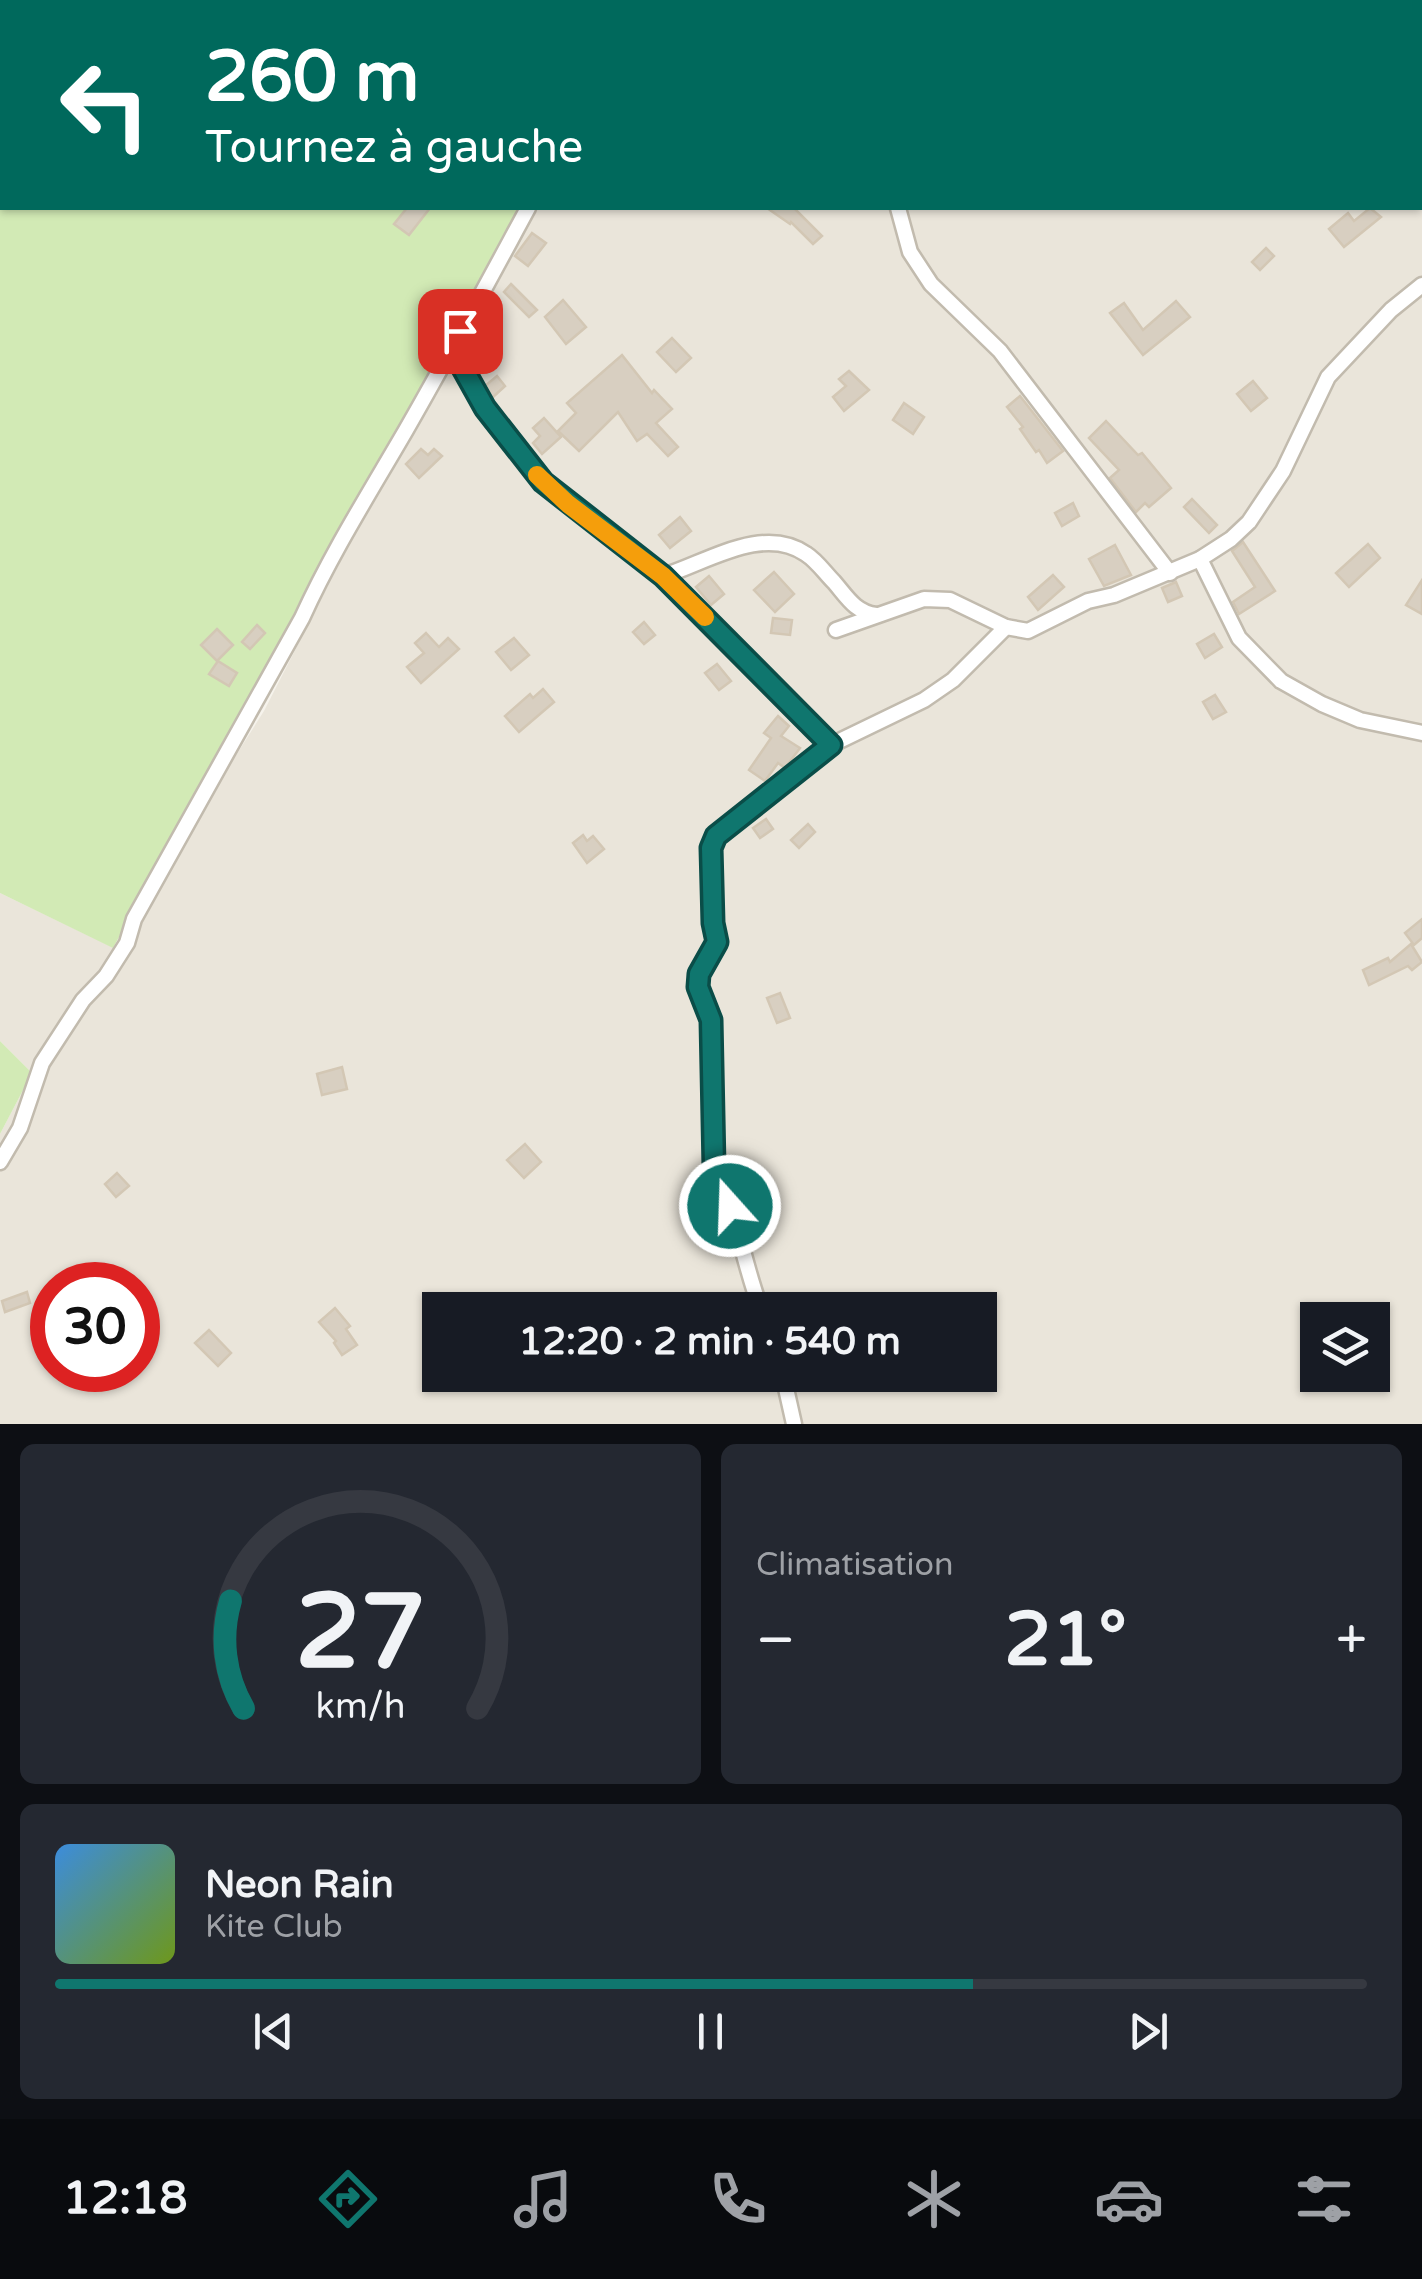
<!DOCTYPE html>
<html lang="fr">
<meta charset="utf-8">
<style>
:root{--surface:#171b24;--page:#242831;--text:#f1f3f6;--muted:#9ea1a6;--line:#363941;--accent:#0f766e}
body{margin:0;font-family:"Varela Round",sans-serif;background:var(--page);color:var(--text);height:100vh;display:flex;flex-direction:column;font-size:38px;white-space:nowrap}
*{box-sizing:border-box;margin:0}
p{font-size:32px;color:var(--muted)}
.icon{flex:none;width:55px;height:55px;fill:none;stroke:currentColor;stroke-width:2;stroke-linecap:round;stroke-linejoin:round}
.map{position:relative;height:1424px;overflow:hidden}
.side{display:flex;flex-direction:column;gap:20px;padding:20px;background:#0d0f14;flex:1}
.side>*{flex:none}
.guide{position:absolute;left:0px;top:0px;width:1422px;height:210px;box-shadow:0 2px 8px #0004;background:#00695c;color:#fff;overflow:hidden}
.controls{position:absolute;left:1300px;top:1302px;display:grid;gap:20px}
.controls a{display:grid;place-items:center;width:90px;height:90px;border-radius:0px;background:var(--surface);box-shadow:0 2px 8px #0004;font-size:50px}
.speed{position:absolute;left:30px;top:1262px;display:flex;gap:20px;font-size:50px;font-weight:700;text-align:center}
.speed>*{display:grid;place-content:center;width:130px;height:130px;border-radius:50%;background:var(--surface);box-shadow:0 2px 8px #0004;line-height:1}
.speed .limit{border:15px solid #d22;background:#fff;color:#111}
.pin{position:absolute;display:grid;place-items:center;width:85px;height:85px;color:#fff;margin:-42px;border-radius:20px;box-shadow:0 5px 15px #0006}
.me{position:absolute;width:110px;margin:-55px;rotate:340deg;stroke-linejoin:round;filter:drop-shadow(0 0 8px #0008)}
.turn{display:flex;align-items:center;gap:35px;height:210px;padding:0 40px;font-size:45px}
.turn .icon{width:130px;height:130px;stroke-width:2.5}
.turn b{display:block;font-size:70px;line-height:85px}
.big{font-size:75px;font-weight:700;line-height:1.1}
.side .tile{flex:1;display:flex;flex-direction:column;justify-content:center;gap:15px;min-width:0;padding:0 35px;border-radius:15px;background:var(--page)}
.side .dial{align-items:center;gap:0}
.dial svg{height:260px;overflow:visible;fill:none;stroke:var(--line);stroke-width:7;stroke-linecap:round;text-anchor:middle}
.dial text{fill:var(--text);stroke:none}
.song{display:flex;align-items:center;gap:30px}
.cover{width:120px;height:120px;border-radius:15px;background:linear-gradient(135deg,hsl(210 70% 55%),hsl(80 70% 35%))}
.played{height:10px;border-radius:5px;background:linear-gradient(90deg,var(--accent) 70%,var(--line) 70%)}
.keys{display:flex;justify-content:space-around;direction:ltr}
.heat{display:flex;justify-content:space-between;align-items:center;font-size:55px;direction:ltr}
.side .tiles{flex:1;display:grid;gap:20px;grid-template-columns:1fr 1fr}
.tile:last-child{grid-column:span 2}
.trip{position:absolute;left:422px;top:1292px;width:575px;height:100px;border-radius:0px;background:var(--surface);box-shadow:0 2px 8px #0004;font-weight:700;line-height:100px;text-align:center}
.menu{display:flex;height:160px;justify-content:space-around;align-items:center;background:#090b0e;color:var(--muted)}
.menu .icon{width:70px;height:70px}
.menu .selected{color:var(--accent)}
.menu b{font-size:45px;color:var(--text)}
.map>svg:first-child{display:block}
.residential{fill:#eae5da;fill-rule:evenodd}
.green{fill:#d2eab5}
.building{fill:#d8cfc1;stroke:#d3c7b4;stroke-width:2.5}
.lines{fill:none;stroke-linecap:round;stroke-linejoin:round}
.minor-casing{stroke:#c2bbae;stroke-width:19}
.minor{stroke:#fff;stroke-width:14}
.route-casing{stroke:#0a4d48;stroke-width:25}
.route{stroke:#0f766e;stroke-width:18}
.slow{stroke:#f59e0b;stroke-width:18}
</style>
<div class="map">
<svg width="1422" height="1424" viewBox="0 0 1422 1424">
<rect width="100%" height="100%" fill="#f6f3ec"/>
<!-- residential -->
<path class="residential" d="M629 0H1422V1424H0V1134L32 1073 0 1041V893L114 948 264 711 521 208H1420V2H627ZM52 1285H138V1370H52ZM440 1310H980V1375H440ZM1318 1320H1372V1375H1318Z"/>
<!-- green -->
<g class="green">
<path d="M0 0H629L2 2V208H519L113 948 0 893Z"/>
<path d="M0 1041 32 1073 0 1134Z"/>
</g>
<!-- building -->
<g class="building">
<path d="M407 208H430L409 235 394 224Z"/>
<path d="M767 208H794L822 236 813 244 791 222 790 224Z"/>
<path d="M1370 208 1381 217 1344 247 1329 229 1348 213 1354 221Z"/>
<path d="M532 233 546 243 528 266 515 256Z"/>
<path d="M1266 248 1274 256 1260 270 1252 262Z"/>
<path d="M511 284 537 310 529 317 504 292Z"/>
<path d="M563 300 586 327 566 344 545 317Z"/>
<path d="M1176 301 1190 317 1143 355 1110 313 1124 303 1143 330Z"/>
<path d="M672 338 691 358 676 372 657 352Z"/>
<path d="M622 355 652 393 654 390 672 409 656 423 678 447 668 456 647 434 637 441 618 412 579 451 558 431 576 413 567 403Z"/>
<path d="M849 371 869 390 844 411 833 397 846 386 839 379Z"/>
<path d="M497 376 505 386 492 398 485 386Z"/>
<path d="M1253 381 1267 398 1251 411 1237 394Z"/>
<path d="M1020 396 1063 451 1047 463 1039 450 1036 452 1020 429 1023 427 1007 407Z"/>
<path d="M904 403 924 417 913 434 893 420Z"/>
<path d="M544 418 561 437 542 454 533 443 540 436 533 428Z"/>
<path d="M1106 421 1138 455 1142 453 1171 488 1149 507 1145 503 1136 512 1110 478 1119 470 1089 438Z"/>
<path d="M421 449 428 455 434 449 442 456 419 478 406 464Z"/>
<path d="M1192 499 1217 525 1209 533 1184 507Z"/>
<path d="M1073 503 1079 516 1062 526 1055 513Z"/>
<path d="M680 517 691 531 670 548 659 535Z"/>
<path d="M1243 542 1275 591 1239 614 1233 602 1255 587 1232 551Z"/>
<path d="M1368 544 1380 558 1349 587 1336 573Z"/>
<path d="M1115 545 1131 575 1104 586 1089 559Z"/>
<path d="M774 572 794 594 775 612 754 590Z"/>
<path d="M1053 575 1064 587 1038 610 1028 597Z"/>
<path d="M709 576 724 594 711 605 696 587Z"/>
<path d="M1422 580V614L1406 605Z"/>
<path d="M1176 582 1182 596 1168 602 1162 588Z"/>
<path d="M773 618 792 620 790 635 771 633Z"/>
<path d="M644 622 655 635 644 644 633 632Z"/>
<path d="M257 625 265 633 250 649 242 642Z"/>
<path d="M217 629 233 645 217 661 201 645Z"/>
<path d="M426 633 439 647 448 638 459 649 421 683 407 667 424 653 415 643Z"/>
<path d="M1214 634 1222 647 1205 658 1197 644Z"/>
<path d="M514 638 529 655 511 670 496 652Z"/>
<path d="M218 661 237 673 229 686 209 674Z"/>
<path d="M717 664 731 681 719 690 705 673Z"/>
<path d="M543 689 554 702 519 732 505 716 530 694 533 698Z"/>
<path d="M1215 695 1226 712 1213 719 1203 702Z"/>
<path d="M778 716 789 726 781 736 800 748 785 768 778 763 765 781 749 770 771 738 764 733Z"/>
<path d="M766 819 773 829 760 838 753 828Z"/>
<path d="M808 824 815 832 799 848 791 840Z"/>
<path d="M583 835 587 841 593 836 604 849 587 863 573 843Z"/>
<path d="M1422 919V938L1414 945 1405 933Z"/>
<path d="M1411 944 1422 962 1412 970 1408 966 1369 985 1363 970 1388 958 1390 962Z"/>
<path d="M780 993 790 1018 777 1023 767 998Z"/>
<path d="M342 1067 347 1089 322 1095 317 1074Z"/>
<path d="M525 1144 541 1162 524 1178 507 1160Z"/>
<path d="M117 1173 129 1186 116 1197 105 1184Z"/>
<path d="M27 1292 30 1303 5 1312 2 1301Z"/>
<path d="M335 1308 350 1326 346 1329 357 1345 342 1355 334 1343 336 1341 319 1322Z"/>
<path d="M209 1330 231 1353 218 1366 195 1343Z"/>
</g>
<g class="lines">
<!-- minor casing -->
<g class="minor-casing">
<g id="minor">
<path d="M811 0 812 2"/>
<path d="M1362 0 1364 2"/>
<path d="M638 2 639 0"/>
<path d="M1420 109 1422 113"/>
<path d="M898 208 910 252 931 284 1000 351 1170 573"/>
<path d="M451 347 485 408 543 482 663 576 745 655 831 745"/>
<path d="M1200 559 1239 638 1281 681 1322 704 1360 720 1422 733"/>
<path d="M663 576C706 563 763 524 806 554 817 561 825 573 834 582 847 597 855 612 876 615"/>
<path d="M836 630 924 599 950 600 1006 627 1028 631 1088 601 1114 595 1200 559 1231 539 1249 522 1283 471 1328 377 1391 310 1422 285"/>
<path d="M0 1162 20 1128 42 1063 83 1000 106 976 127 943 134 919 302 618C332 552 370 492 406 430 448 357 488 282 528 208"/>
<path d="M761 1310C747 1272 739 1235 729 1196 724 1176 710 1167 715 1145L711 1020 698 987 699 974 717 943 713 923 711 848 716 837 831 745 924 700 953 680 1006 627"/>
<path d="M783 1375 794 1424"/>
</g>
</g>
<!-- minor -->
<use href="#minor" class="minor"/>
</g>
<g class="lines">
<!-- route casing -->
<g class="route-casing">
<path id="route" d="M460 331 451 347 485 408 543 482 663 576 831 745 716 836 711 848 713 923 717 942 699 974 698 987 711 1020 714 1167 728 1194 730 1206"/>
</g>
<!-- route -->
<use href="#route" class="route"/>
<!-- slow -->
<path class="slow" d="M537 475 568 504 663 576 705 617"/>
</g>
</svg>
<div class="controls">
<a><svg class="icon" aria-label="layers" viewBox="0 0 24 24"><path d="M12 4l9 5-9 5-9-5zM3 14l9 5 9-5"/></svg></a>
</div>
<div class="speed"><div class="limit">30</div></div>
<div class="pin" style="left:460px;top:331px;background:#d93025"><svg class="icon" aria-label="arrive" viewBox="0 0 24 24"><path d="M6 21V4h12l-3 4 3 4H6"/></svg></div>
<svg class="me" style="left:730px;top:1206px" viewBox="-20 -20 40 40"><circle r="17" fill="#0f766e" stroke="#fff" stroke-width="3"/><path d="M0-11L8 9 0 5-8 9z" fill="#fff"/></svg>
<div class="trip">12:20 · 2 min · 540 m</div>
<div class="guide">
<div class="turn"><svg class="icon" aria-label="left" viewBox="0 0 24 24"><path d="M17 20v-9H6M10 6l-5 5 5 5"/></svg><div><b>260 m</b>Tournez à gauche</div></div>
</div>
</div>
<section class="side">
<div class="tiles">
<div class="tile dial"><svg viewBox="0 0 100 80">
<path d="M14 69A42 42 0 1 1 86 69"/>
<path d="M14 69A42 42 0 0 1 10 36" stroke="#0f766e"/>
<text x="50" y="56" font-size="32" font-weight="700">27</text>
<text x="50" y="72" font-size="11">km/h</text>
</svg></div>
<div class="tile"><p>Climatisation</p>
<div class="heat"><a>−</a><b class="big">21°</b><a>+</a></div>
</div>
<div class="tile">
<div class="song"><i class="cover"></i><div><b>Neon Rain</b><p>Kite Club</p></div></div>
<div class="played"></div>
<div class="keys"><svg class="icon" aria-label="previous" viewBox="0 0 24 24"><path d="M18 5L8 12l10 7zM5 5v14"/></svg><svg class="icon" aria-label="pause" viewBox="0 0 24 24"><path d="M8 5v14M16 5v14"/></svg><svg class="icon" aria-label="next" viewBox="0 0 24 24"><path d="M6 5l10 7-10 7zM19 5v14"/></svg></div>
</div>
</div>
</section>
<nav class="menu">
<b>12:18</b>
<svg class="icon selected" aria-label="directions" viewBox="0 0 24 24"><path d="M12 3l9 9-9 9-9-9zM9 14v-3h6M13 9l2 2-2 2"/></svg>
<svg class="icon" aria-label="music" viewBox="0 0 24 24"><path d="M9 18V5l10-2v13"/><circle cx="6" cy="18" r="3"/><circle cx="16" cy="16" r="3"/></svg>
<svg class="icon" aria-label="phone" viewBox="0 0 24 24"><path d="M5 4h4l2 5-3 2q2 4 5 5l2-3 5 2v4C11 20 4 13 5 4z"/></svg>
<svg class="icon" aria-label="climate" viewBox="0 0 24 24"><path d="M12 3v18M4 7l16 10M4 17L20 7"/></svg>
<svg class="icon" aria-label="car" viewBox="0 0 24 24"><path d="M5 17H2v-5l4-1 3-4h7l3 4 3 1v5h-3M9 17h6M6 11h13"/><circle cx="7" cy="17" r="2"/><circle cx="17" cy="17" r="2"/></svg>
<svg class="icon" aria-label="filters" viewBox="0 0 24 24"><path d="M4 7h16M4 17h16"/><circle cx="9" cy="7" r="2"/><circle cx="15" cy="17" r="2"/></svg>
</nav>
